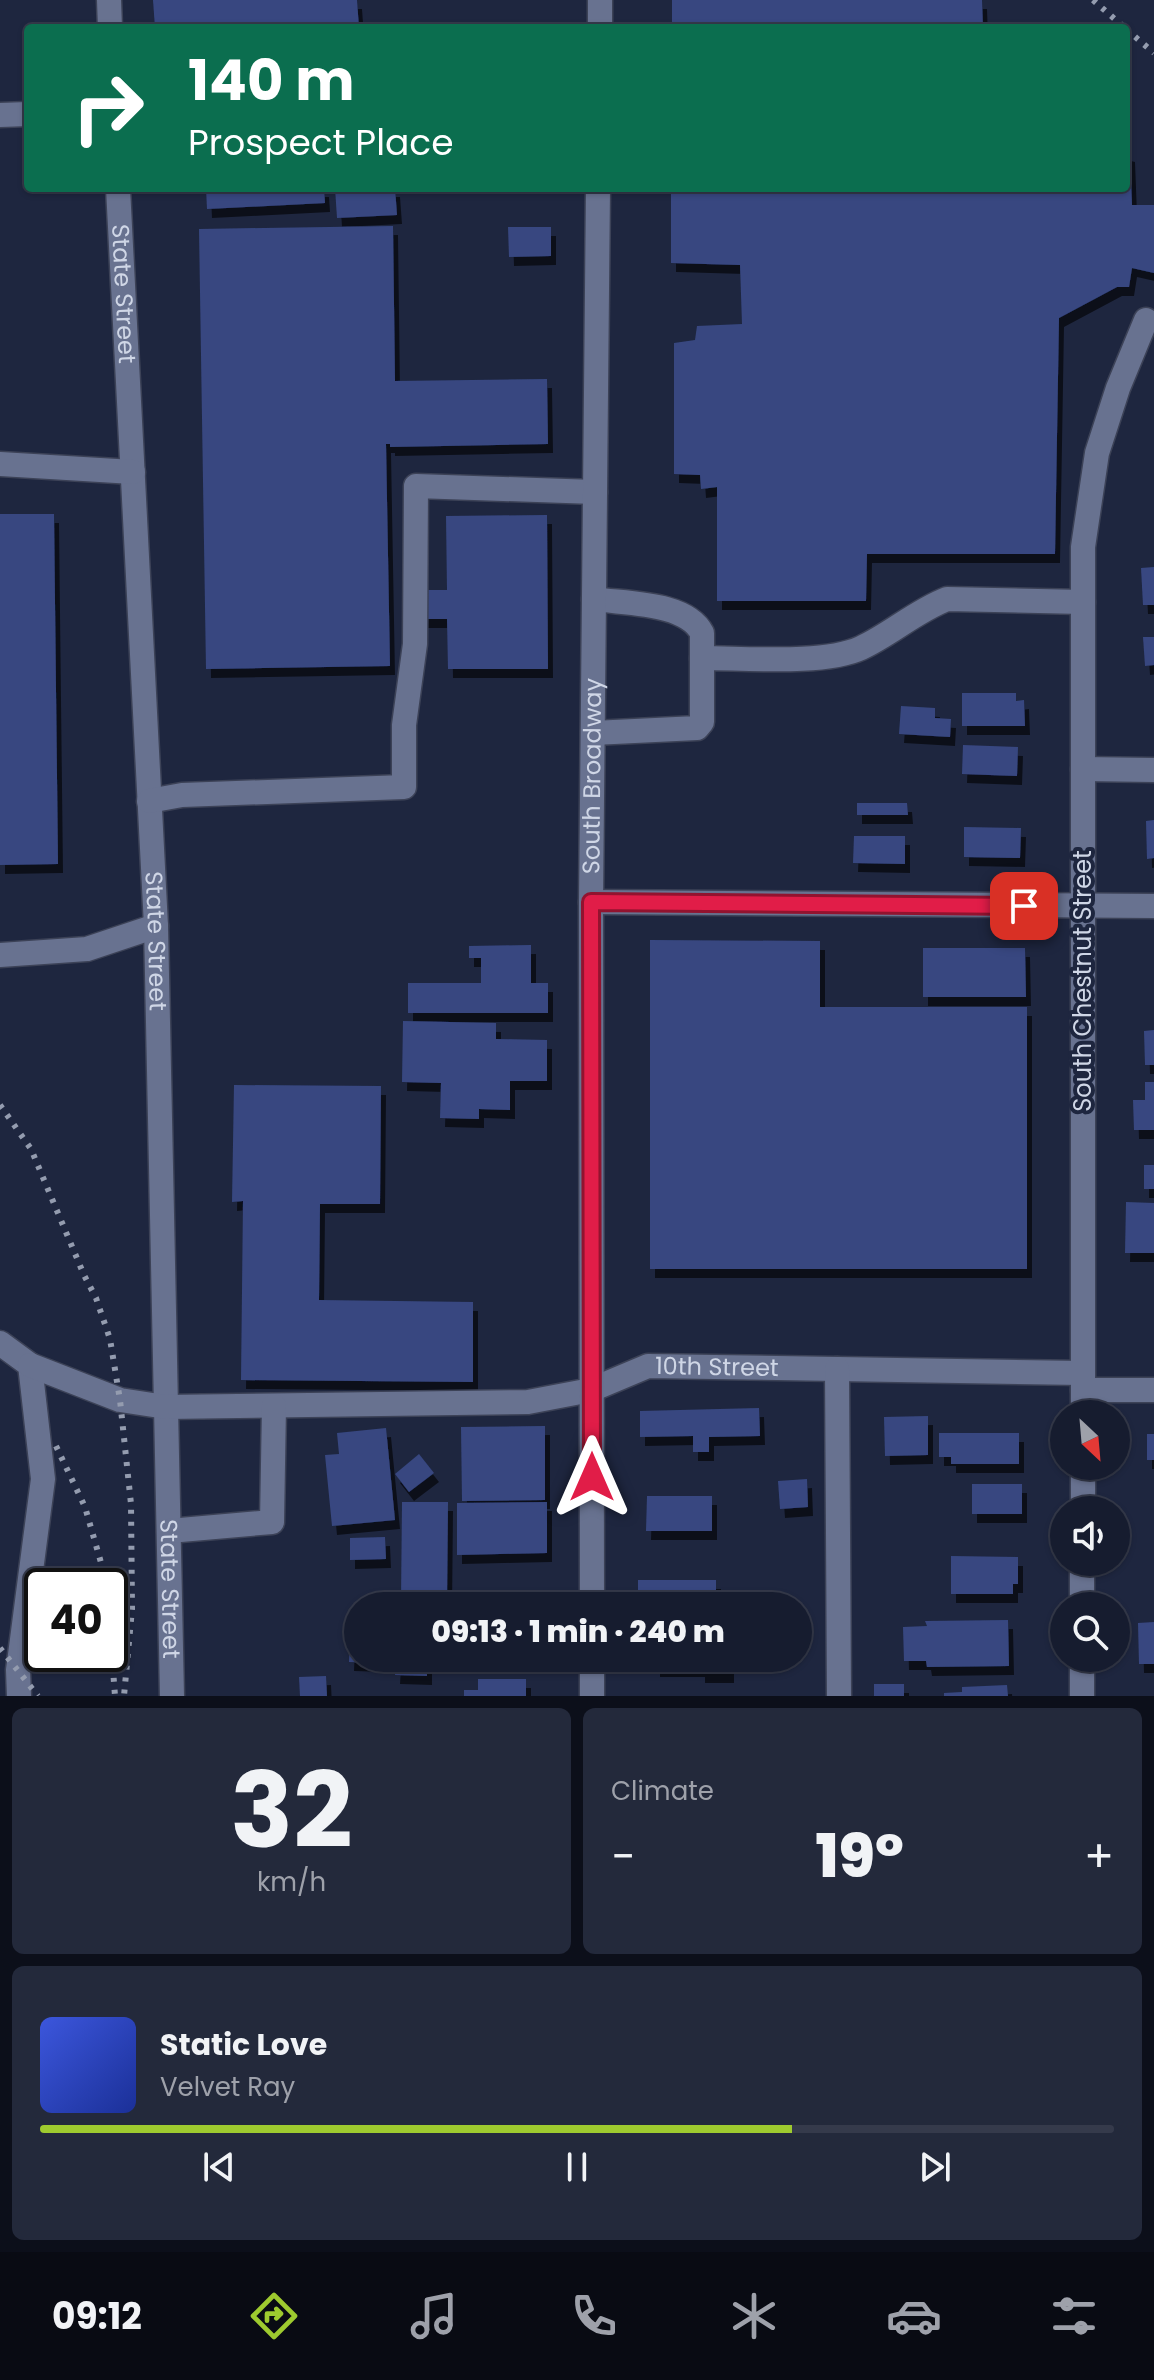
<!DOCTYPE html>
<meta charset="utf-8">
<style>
:root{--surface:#161c2f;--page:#23293b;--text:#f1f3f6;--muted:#9ea1aa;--line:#353a4b;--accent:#9eca2f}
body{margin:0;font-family:Poppins,sans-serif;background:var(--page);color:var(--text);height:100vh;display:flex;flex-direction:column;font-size:30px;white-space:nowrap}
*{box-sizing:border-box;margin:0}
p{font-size:26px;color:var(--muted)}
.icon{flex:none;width:44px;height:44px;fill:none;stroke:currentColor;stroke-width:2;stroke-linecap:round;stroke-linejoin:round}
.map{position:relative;height:1696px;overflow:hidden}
.side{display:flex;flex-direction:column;gap:12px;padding:12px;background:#0c0f1a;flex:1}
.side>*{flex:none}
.top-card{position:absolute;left:24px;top:24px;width:1106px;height:168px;border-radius:8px;box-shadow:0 2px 6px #0004,0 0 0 2px var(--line);background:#0b6e4f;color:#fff;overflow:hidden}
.needle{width:52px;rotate:154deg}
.buttons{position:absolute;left:1050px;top:1400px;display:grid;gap:16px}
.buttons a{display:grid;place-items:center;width:80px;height:80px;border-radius:50%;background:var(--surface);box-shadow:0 2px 6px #0004,0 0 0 2px var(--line);font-size:40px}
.speed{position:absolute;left:24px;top:1568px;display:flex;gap:16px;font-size:40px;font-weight:700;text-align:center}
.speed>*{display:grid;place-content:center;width:104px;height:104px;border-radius:50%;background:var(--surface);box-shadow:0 2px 6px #0004,0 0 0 2px var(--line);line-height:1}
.speed .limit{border:4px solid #111;border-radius:12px;background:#fff;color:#111}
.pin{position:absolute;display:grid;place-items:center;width:68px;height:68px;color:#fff;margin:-34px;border-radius:16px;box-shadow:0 4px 12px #0006}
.me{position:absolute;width:88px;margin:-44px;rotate:0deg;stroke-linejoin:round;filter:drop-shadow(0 0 6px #0008)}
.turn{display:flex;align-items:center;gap:28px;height:168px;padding:0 32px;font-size:36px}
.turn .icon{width:104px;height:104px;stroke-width:2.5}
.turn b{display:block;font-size:56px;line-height:68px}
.big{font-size:60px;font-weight:800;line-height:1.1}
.side .tile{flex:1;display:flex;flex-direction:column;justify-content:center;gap:12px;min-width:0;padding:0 28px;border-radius:12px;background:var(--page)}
.side .dial{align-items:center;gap:0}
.dial b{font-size:104px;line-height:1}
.song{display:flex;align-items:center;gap:24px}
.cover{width:96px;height:96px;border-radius:12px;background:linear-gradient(135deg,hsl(230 70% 55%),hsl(230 70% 35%))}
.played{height:8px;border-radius:4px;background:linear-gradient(90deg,var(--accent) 70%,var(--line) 70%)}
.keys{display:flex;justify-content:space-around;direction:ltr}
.heat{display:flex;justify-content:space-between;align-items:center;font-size:44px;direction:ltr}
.side .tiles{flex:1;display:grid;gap:12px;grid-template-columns:1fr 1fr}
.tile:last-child{grid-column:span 2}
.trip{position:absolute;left:344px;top:1592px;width:468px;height:80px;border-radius:40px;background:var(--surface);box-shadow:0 2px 6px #0004,0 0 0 2px var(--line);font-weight:800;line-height:80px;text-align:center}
.dock{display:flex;height:128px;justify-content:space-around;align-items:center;background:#090b13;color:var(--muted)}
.dock .icon{width:56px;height:56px}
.dock .active{color:var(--accent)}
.dock b{font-size:36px;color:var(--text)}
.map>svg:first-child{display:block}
.building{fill:#374780;filter:url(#shadow)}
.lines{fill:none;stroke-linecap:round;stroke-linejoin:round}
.minor-casing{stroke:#3c4257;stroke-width:27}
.minor{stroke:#687290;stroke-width:24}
.rail{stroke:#949caf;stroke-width:6;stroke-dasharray:4 8;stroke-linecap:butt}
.route-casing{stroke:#92132f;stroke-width:20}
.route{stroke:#e11d48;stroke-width:14}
.labels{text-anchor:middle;stroke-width:8;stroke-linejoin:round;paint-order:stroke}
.street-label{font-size:24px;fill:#cfd6e6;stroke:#1e263f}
</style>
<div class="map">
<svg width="1154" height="1696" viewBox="0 0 1154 1696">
<defs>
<filter id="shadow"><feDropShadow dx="5" dy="9" stdDeviation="0" flood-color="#0009"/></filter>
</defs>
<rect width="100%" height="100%" fill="#1e263f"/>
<!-- building -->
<g class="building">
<path d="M153 0H357L359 28H155Z"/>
<path d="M672 0H982L983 28H672Z"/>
<path d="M1126 152 1130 153 1132 205H1154V273L1132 268 1129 287H1117L1059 318 1055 554H867L866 601H717V487L701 489 700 475 674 474V343L695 340 697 326 742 324 740 265 671 263V188H1126Z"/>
<path d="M206 188H324L325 203 207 209Z"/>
<path d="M335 188H395L397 215 337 218Z"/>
<path d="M393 226 395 381 547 379 548 444 390 447V444H386L390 666 206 669 199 229Z"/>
<path d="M508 227H551V256L509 257Z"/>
<path d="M0 514H54L58 864 0 865Z"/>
<path d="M547 515 548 669H448L447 619H421V590H447L446 516Z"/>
<path d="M1154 567V605H1143L1141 568Z"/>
<path d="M1143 637H1154V665L1145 666Z"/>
<path d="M962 693H1016V701L1024 700 1025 726H962Z"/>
<path d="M901 706 935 708V718L951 719 950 737 899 734Z"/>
<path d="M963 745 1018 747 1017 776 962 774Z"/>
<path d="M857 803H907L908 815H857Z"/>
<path d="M1154 820V858L1147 859 1146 821Z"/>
<path d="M964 827 1021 828 1020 858 964 857Z"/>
<path d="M854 836H905V864L853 863Z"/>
<path d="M650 940 820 941V1007H1027V1269H650Z"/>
<path d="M531 945V983H548V1013H408V983H481V958H469V946Z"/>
<path d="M923 948H1025L1026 997H923Z"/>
<path d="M403 1021 496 1023V1039L547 1040V1081H510V1110L479 1109V1119L440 1118 441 1083 402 1082Z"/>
<path d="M1154 1030V1065H1145L1144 1031Z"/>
<path d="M1145 1082H1154V1130H1134L1133 1100H1145Z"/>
<path d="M234 1085 381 1086 380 1204H320L319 1300 473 1302V1382L241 1380 243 1201 232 1202Z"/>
<rect x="1144" y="1165" width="10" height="24"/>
<path d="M1126 1202 1154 1203V1253H1125Z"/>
<path d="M759 1408 760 1436 709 1437V1452H693V1436L640 1437V1411Z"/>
<path d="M928 1416V1455L885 1456 884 1417Z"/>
<path d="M545 1426V1500L462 1501 461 1427Z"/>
<path d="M386 1428 395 1520 332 1526 325 1455 339 1454 337 1433Z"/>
<path d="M939 1433H1019V1464H951V1457H939Z"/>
<rect x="1147" y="1434" width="7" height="26"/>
<path d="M419 1454 434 1473 409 1492 395 1474Z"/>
<path d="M807 1479 808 1507 780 1509 778 1481Z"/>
<rect x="972" y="1484" width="50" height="30"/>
<path d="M647 1496H712V1531H646Z"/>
<path d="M402 1502H448L447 1601H401Z"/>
<path d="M547 1502V1553L457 1555V1503Z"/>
<path d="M385 1537 386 1559 350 1560V1538Z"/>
<path d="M951 1556 1018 1557V1584H1013V1594H951Z"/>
<rect x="638" y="1580" width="78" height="26"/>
<path d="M351 1612H358V1658H381V1663L349 1662Z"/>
<path d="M1008 1620 1009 1666 927 1667 926 1661H904L903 1627 927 1626 925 1621Z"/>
<path d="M1154 1622V1664H1139L1138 1623Z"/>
<path d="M396 1658H427V1676L395 1675Z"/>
<path d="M460 1658H521V1660L461 1664Z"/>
<path d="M655 1658H741V1662H729V1674H700V1668H655Z"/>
<path d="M326 1676 327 1696H300L299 1677Z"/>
<path d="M478 1679H526V1696H464V1690H478Z"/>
<rect x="874" y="1684" width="30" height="12"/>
<path d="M1007 1685 1008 1696H944V1693L962 1692V1687Z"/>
</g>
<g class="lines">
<!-- minor casing -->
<g class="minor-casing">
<g id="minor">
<path d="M109 0 110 28"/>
<path d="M600 28V0"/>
<path d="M0 115 28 114"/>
<path id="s1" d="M118 188 156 926 172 1696"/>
<path d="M0 464 133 472"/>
<path d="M702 658C745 658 824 665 861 648 891 634 916 611 947 599L1083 602"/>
<path d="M593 733 697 728 702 722V633C686 602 627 604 594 599"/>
<path d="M1083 769 1154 770"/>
<path d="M149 801 182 795 404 787V725L415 644 416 486 595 492"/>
<path d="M591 902 1154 906"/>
<path d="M0 955 87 949 156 926"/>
<path d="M0 1343 30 1365 43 1479 18 1670 19 1696"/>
<path id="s2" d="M30 1365 120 1400 166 1407 528 1402 591 1390 648 1366 1082 1373"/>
<path d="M837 1369 839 1696"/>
<path d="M1083 1390H1154"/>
<path d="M1083 1414V547L1097 453 1118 388 1146 320"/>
<path d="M1083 1510V1466"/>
<path d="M169 1531 272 1522 274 1406"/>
<path id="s3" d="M592 1606 591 902 598 188"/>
<path d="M1082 1606V1562"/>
<path d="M592 1658V1696"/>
<path d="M1082 1696V1658"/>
</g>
</g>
<!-- minor -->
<use href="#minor" class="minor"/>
<!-- rail -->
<g class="rail">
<path d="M1093 0 1125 28"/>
<path d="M1126 29 1154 53"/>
<path d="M0 1105 31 1149 84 1275 96 1298 110 1339 120 1400 131 1504 132 1609 124 1696"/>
<path d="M56 1446 85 1507 104 1573 105 1586"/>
<path d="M110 1630 115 1696"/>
<path d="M0 1648 38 1696"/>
</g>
</g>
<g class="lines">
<!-- route casing -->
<g class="route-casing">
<path id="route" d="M592 1477 591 902 1024 906"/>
</g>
<!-- route -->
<use href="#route" class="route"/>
</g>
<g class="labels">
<!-- street labels -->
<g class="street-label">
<text dy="8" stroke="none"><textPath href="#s1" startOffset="106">State Street</textPath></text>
<text dy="8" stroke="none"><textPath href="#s3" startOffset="830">South Broadway</textPath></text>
<text dy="8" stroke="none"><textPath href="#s1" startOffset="754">State Street</textPath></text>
<text transform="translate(1083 981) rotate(-90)" y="8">South Chestnut Street</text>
<text dy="8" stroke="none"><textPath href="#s2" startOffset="700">10th Street</textPath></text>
<text dy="8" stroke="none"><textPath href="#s1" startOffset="1402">State Street</textPath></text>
</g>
</g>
</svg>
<div class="buttons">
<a><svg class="needle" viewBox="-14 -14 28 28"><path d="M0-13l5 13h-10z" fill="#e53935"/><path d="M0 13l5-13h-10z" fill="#9ea1aa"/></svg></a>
<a><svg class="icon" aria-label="sound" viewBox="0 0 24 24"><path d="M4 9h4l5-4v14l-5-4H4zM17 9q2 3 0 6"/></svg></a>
<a><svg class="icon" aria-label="search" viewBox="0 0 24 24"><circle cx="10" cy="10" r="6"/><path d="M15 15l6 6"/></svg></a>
</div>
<div class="speed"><div class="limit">40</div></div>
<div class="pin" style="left:1024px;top:906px;background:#d93025"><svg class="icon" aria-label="arrive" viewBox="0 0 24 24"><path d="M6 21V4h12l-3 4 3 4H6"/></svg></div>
<svg class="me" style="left:592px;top:1477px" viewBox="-20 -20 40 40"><path d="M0-17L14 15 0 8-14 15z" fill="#e11d48" stroke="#fff" stroke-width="4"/></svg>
<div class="trip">09:13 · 1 min · 240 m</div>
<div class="top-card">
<div class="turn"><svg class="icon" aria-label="right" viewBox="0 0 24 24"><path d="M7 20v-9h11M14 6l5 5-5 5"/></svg><div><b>140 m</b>Prospect Place</div></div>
</div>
</div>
<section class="side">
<div class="tiles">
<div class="tile dial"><b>32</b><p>km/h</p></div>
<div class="tile"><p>Climate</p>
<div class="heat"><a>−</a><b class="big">19°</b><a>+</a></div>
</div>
<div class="tile">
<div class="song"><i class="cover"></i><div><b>Static Love</b><p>Velvet Ray</p></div></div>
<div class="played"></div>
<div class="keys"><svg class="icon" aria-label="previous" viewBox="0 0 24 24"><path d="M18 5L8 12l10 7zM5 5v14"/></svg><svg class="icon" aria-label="pause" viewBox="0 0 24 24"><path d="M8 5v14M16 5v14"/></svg><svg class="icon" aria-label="next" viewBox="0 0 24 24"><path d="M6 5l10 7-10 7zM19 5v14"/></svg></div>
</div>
</div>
</section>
<nav class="dock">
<b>09:12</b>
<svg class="icon active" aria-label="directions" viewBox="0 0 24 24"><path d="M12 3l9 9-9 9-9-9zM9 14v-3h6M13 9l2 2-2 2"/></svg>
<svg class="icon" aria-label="music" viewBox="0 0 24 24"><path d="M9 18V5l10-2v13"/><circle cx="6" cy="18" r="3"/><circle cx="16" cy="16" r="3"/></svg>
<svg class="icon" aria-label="phone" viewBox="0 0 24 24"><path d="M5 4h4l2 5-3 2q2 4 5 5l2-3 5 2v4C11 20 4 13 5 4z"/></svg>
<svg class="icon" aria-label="climate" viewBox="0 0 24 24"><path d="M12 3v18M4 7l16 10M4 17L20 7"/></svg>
<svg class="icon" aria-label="car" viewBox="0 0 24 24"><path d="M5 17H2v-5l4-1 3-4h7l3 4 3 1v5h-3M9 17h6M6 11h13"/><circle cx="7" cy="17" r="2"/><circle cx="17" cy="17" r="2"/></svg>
<svg class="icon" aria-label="filters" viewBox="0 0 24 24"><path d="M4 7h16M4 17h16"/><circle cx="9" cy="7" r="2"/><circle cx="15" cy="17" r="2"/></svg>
</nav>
